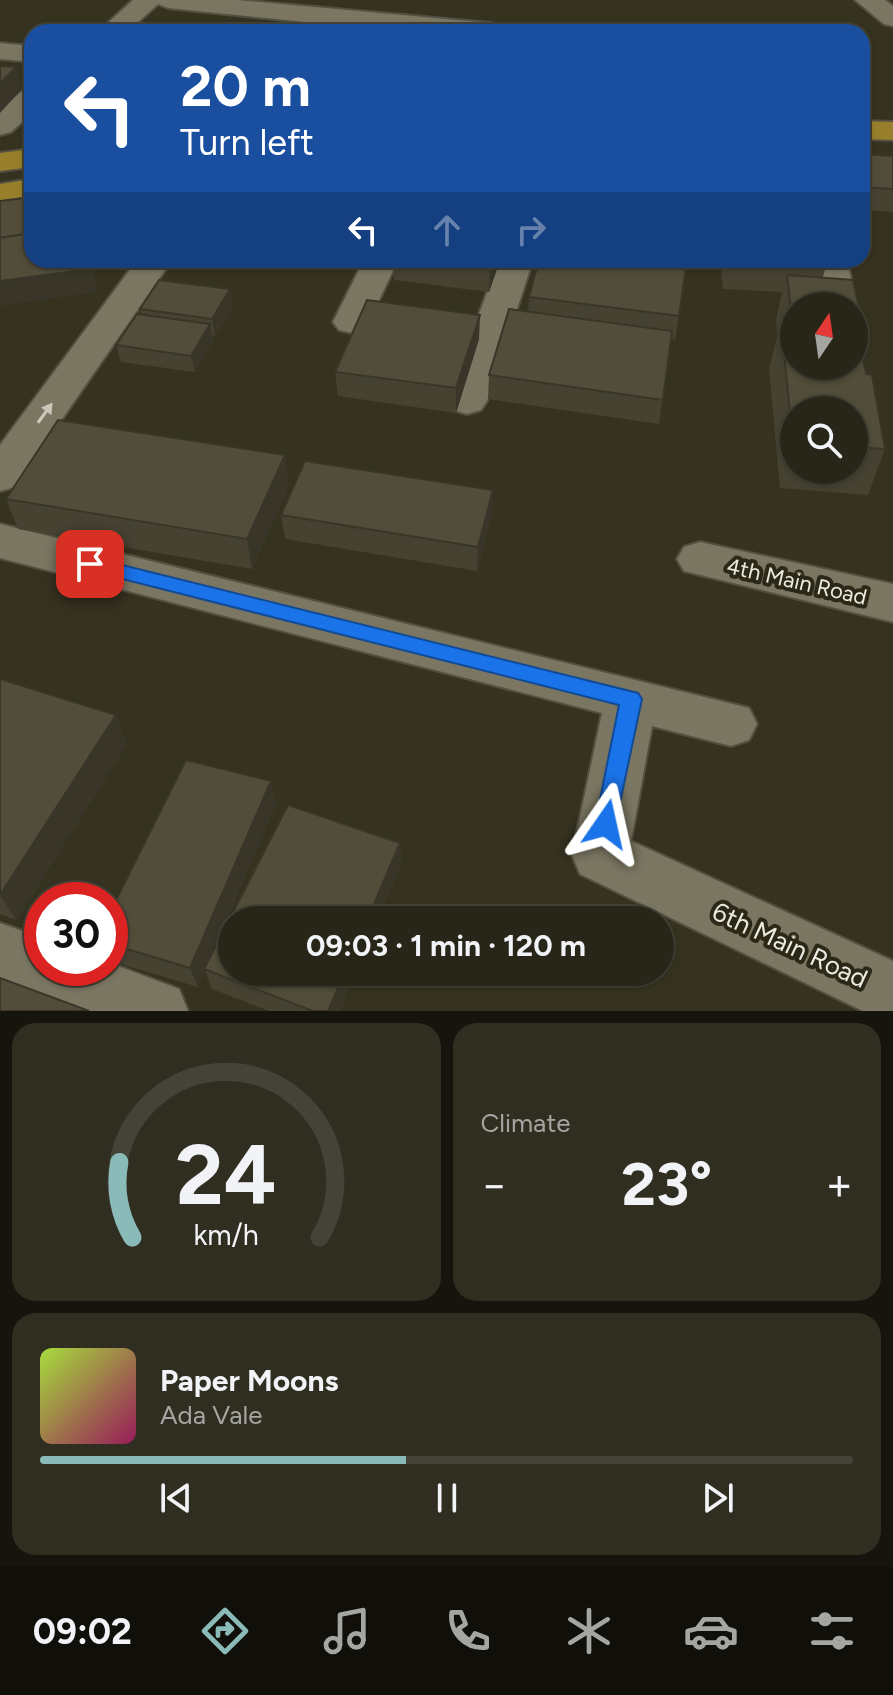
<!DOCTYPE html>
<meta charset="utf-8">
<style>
:root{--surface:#282618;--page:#302e21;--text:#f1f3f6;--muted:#a5a5a2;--line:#444337;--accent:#8bbbb9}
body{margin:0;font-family:Figtree,sans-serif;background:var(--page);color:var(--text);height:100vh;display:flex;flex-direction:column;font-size:30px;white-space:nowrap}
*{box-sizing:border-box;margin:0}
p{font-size:26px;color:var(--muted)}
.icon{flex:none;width:44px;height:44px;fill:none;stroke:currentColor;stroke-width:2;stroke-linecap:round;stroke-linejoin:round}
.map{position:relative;height:1011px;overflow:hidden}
.details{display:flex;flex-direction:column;gap:12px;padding:12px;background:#16150d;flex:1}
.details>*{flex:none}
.top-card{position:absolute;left:24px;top:24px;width:846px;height:244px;border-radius:24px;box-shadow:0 2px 6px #0004,0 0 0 2px var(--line);background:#1a4fa0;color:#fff;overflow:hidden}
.needle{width:52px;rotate:13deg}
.fabs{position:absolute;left:780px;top:292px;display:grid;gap:16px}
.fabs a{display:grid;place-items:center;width:88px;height:88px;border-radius:50%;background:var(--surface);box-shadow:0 2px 6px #0004,0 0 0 2px var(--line);font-size:40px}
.speed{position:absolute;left:24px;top:882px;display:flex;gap:16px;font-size:40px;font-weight:700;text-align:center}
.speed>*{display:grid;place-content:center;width:104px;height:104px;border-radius:50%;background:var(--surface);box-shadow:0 2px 6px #0004,0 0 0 2px var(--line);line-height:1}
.speed .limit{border:12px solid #d22;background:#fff;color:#111}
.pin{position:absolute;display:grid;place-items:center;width:68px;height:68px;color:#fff;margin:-34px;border-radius:16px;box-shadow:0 4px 12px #0006}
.me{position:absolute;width:88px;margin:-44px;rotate:11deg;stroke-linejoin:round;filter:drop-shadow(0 0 6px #0008)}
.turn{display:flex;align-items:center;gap:28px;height:168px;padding:0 24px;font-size:36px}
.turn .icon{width:104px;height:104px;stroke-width:2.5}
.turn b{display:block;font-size:56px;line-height:68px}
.lanes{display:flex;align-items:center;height:76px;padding:0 24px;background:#0003;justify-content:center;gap:40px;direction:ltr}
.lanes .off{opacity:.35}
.big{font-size:60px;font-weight:700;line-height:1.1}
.details .widget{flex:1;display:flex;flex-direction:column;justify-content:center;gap:12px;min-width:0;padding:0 28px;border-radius:24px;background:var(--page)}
.details .dial{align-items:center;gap:0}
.dial svg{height:208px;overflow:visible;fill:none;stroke:var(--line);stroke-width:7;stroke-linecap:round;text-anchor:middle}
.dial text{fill:var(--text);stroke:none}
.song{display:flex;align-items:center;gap:24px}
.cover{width:96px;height:96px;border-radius:12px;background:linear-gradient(135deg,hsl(80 70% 55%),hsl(330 70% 35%))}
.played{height:8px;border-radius:4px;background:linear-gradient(90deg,var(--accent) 45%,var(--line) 45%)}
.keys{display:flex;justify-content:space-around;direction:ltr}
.heat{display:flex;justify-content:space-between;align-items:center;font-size:44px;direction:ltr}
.details .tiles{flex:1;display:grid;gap:12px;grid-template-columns:1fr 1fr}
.widget:last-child{grid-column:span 2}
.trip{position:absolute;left:218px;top:906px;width:456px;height:80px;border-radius:40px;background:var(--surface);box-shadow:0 2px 6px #0004,0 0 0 2px var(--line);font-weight:700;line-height:80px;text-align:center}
.menu{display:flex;height:128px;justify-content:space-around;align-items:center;background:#100f0a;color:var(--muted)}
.menu .icon{width:56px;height:56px}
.menu .active{color:var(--accent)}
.menu b{font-size:36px;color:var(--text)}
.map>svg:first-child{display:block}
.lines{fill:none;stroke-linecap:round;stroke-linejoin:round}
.minor-casing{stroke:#545041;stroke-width:4}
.highway-casing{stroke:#545041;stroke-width:4}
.minor{fill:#7b7662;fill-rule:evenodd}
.highway{fill:#977f2b;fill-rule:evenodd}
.wall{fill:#464232;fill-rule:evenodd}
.shaded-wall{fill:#393629}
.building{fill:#514d3a;stroke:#393629;stroke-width:2;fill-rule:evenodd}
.oneway{fill:#cac7ba}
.route{fill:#1a73e8;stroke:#114b97;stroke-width:2}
.labels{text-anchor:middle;stroke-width:8;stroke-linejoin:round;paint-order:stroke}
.street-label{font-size:22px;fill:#eceadf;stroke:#2c2817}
.near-street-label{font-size:26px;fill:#eceadf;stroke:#2c2817}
</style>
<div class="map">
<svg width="893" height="1011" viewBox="0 0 893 1011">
<rect width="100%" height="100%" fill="#363220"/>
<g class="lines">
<!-- minor casing -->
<g class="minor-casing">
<g id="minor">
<path d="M133 0H237L490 23 499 25 503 31 401 32 168 8 158 4 127 32H98Z"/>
<path d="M855 0H885L893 6V26L884 24Z"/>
<path d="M0 43 32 46V62L0 59Z"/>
<path d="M32 88V113L11 132 0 135V110L22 91Z"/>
<path d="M137 260H172L15 487 0 491V445Z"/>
<path d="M364 260H398L365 330 352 333 339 330 333 322Z"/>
<path d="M499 260H533L487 401 481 410 467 414 453 410 447 401Z"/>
<path d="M813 260H847L857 306 854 311V306H821Z"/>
<path d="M0 524 749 708 757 724 749 740 731 746 652 726 631 841 893 961V1011H863L580 874 572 855 602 713 0 558Z"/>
<path d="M700 542 893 584V622L684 571 677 559 684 547Z"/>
<path d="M0 923 42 938V968H110V963L179 989 188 1011H74L0 983Z"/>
</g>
</g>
<!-- highway casing -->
<g class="highway-casing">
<g id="highway">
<path d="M862 121 893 122V140L862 139Z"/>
<path d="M32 149V167L0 171V153Z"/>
<path d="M32 179V199L0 204V184Z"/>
</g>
</g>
<!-- minor -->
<use href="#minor" class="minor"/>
<!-- highway -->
<use href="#highway" class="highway"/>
</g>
<!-- wall -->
<g class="wall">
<path d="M862 154 893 156V212L862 210Z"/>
<path d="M393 260H500L489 292 394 280Z"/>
<path d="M720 260H825L826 265 823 277 867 346 863 359 885 449 868 495 780 488 769 369 777 337 776 320 782 292 723 289ZM794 410H854V470H794Z"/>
<path d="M529 297 679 316 675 340 671 339 659 424 488 399 489 375 528 312Z"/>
<path d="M233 306 215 336 212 335 213 341 195 372 121 362 116 345 141 315 140 309Z"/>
<path d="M479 339 456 413 338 396 335 372Z"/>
<path d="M289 486 252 569 18 529 6 499Z"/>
<path d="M492 514 477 571 285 539 281 515Z"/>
<path d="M0 679 127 744 16 920 0 914Z"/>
<path d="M186 760 271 781 276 804 211 956 288 805 400 843 401 864 378 920H232V972H356L340 1011H269L212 989 205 971 198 987 110 961V912Z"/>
</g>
<!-- shaded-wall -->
<g class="shaded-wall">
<path d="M16 67 22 89 0 113V84Z"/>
<path d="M89 260H93L96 292 0 306V281Z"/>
<path d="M493 260H500L489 292 490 269Z"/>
<path d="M230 289 233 306 215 336 212 319Z"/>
<path d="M480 315 479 339 456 413V388Z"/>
<path d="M210 324 213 341 195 372 191 356Z"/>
<path d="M285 455 289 486 252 569 247 539Z"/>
<path d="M493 490 492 514 477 571 478 547Z"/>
<path d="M116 715 127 744 16 920 0 895Z"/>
<path d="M271 781 276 804 198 987 190 968Z"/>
<path d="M400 843 401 864 378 920H367Z"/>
<path d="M345 972H356L340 1011H328Z"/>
</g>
<!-- building -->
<g class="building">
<path d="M0 66 16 67 0 84Z"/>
<path d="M862 154 893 156V189L862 187Z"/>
<path d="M32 197V233L0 238V201Z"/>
<path d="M32 233V260H89L90 269 0 281V238Z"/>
<path d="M422 260H493L490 269Z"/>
<path d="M539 260H687L679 316 529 297Z"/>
<path d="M743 260H825L826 265Z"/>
<path d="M787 275 853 280 867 346 860 345 866 374 872 375 885 449 854 447V410H794L793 442 781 324 793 326ZM794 306H854V366H794Z"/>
<path d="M159 280 230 289 212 319 140 309Z"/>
<path d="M367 300 480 315 456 388 335 372Z"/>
<path d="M509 309 672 331 663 400 489 375Z"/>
<path d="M137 314 210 324 191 356 116 345Z"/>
<path d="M58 420 285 455 247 539 6 499Z"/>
<path d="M305 461 493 490 478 547 281 515Z"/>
<path d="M0 679 116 715 0 895Z"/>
<path d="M186 760 271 781 190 968 110 944V912Z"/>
<path d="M288 805 400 843 367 920H232V972H345L328 1011H313L204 969Z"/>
<path d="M0 978 89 1011H0Z"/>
</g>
<!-- one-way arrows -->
<defs><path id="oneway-solid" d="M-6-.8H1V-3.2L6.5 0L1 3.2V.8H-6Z" transform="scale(2)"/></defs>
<use class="oneway" href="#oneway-solid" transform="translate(45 413) rotate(-54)"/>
<!-- route -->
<path class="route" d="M90 557 638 693 642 699 614 831 606 834 598 831 595 824 619 705 83 569 81 564Z"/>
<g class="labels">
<!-- street labels -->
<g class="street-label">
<text transform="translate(797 581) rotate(13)" y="8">4th Main Road</text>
</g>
<!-- near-street labels -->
<g class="near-street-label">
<text transform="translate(790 945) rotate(25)" y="9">6th Main Road</text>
</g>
</g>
</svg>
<div class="fabs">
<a><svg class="needle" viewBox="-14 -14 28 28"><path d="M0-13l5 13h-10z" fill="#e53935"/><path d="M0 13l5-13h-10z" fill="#a5a5a2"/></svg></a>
<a><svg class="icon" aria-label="search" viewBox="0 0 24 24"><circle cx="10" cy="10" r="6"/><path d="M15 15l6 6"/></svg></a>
</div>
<div class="speed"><div class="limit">30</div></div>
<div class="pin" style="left:90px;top:564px;background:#d93025"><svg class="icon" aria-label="arrive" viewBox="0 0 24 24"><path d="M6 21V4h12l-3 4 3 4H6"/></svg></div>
<svg class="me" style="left:606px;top:824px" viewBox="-20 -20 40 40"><path d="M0-17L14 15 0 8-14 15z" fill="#1a73e8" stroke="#fff" stroke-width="4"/></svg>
<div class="trip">09:03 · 1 min · 120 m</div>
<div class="top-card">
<div class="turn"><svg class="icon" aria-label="left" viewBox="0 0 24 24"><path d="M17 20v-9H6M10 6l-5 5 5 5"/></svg><div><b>20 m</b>Turn left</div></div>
<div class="lanes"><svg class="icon" aria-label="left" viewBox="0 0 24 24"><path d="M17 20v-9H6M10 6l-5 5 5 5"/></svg><svg class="icon off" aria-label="ahead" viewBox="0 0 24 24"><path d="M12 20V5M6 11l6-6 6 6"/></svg><svg class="icon off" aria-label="right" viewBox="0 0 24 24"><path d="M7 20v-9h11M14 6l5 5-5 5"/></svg></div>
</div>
</div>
<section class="details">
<div class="tiles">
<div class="widget dial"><svg viewBox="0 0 100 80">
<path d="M14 69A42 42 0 1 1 86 69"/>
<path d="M14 69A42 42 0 0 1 9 40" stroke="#8bbbb9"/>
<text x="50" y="56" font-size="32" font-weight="700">24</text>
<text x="50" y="72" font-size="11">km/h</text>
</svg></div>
<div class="widget"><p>Climate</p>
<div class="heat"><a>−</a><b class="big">23°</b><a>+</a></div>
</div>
<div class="widget">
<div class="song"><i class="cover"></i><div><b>Paper Moons</b><p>Ada Vale</p></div></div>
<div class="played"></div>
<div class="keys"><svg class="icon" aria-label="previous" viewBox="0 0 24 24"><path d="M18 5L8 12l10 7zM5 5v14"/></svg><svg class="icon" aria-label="pause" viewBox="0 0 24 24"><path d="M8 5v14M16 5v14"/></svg><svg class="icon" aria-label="next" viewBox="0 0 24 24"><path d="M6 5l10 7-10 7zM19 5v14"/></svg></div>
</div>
</div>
</section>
<nav class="menu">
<b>09:02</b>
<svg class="icon active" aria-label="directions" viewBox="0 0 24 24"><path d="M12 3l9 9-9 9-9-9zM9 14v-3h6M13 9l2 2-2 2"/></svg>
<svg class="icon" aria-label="music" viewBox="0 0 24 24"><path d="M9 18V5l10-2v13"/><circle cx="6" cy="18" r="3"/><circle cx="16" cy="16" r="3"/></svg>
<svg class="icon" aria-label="phone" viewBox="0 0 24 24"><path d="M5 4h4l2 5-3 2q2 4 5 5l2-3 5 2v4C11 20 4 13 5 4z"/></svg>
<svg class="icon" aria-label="climate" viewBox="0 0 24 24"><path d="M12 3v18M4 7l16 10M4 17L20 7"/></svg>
<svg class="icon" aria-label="car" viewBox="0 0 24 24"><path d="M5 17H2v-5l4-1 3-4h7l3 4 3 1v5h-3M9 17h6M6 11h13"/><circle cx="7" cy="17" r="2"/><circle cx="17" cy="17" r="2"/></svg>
<svg class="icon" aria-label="filters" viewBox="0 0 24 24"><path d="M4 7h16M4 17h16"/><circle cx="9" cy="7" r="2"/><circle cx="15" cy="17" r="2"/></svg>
</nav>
